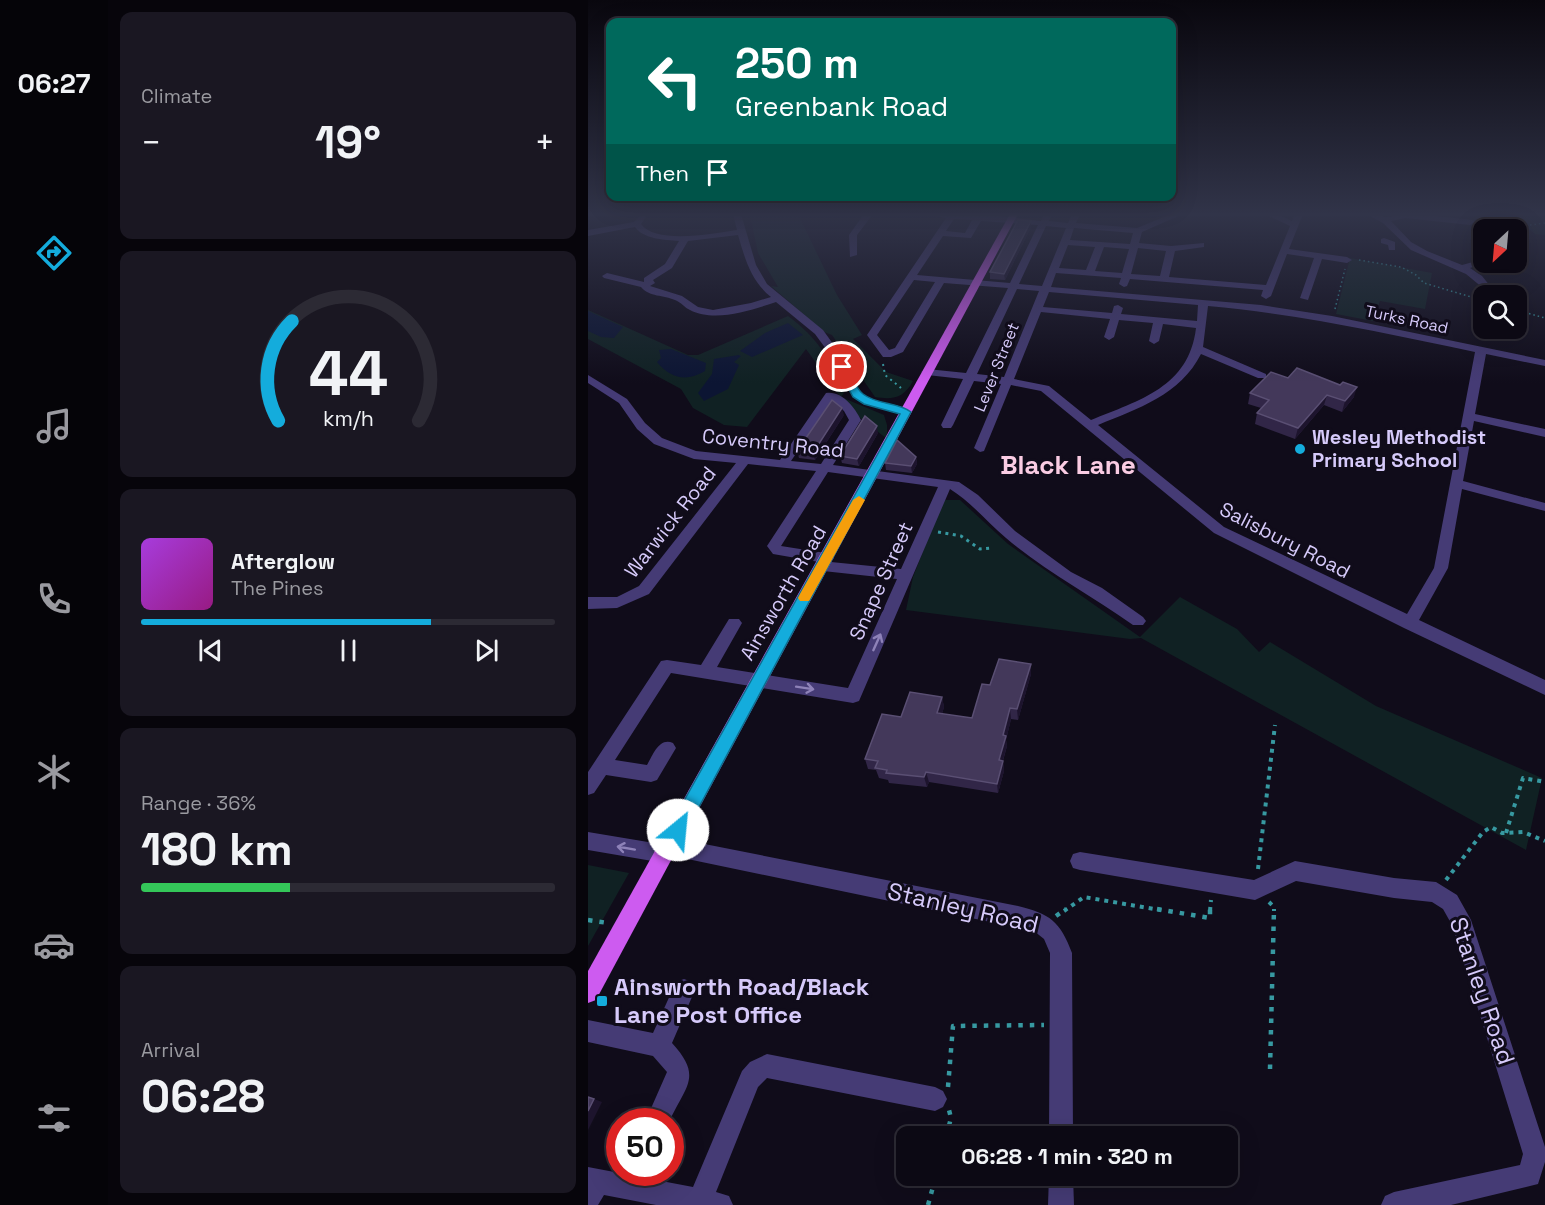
<!DOCTYPE html>
<meta charset="utf-8">
<style>
:root{--surface:#0c0914;--page:#1a1722;--text:#f1f3f6;--muted:#9a9aa0;--line:#2c2a34;--accent:#14acdc}
body{margin:0;font-family:"Space Grotesk",sans-serif;background:var(--page);color:var(--text);height:100vh;display:flex;flex-direction:column;font-size:22px;white-space:nowrap}
*{box-sizing:border-box;margin:0}
p{font-size:20px;color:var(--muted)}
.icon{flex:none;width:33px;height:33px;fill:none;stroke:currentColor;stroke-width:2;stroke-linecap:round;stroke-linejoin:round}
.map{position:relative;flex:1;overflow:hidden}
.side{display:flex;flex-direction:column;gap:12px;padding:12px;background:#07050b;width:480px}
.side>*{flex:none}
.hud{position:absolute;left:18px;top:18px;width:570px;height:183px;border-radius:12px;box-shadow:0 6px 24px #0002,0 0 0 2px var(--line);background:#00695c;color:#fff;overflow:hidden}
.needle{width:39px;rotate:206deg}
.tools{position:absolute;left:885px;top:219px;display:grid;gap:12px}
.tools a{display:grid;place-items:center;width:54px;height:54px;border-radius:12px;background:var(--surface);box-shadow:0 6px 24px #0002,0 0 0 2px var(--line);font-size:30px}
.speed{position:absolute;left:18px;top:1108px;display:flex;gap:12px;font-size:30px;font-weight:700;text-align:center}
.speed>*{display:grid;place-content:center;width:78px;height:78px;border-radius:50%;background:var(--surface);box-shadow:0 6px 24px #0002,0 0 0 2px var(--line);line-height:1}
.speed .limit{border:9px solid #d22;background:#fff;color:#111}
.pin{position:absolute;display:grid;place-items:center;width:51px;height:51px;color:#fff;margin:-26px;border:3px solid #fff;border-radius:50%;box-shadow:0 2px 6px #0007}
.me{position:absolute;width:66px;margin:-33px;rotate:28deg;stroke-linejoin:round;filter:drop-shadow(0 0 4px #0008)}
.turn{display:flex;align-items:center;gap:21px;height:126px;padding:0 30px;font-size:27px}
.turn .icon{width:78px;height:78px;stroke-width:2.5}
.turn b{display:block;font-size:42px;line-height:51px}
.then{display:flex;align-items:center;height:57px;padding:0 30px;background:#0003;gap:12px;font-size:22px}
.big{font-size:45px;font-weight:800;line-height:1.1}
.side .card{flex:1;display:flex;flex-direction:column;justify-content:center;gap:9px;min-width:0;padding:0 21px;border-radius:12px;background:var(--page)}
.side .dial{align-items:center;gap:0}
.dial svg{height:156px;overflow:visible;fill:none;stroke:var(--line);stroke-width:7;stroke-linecap:round;text-anchor:middle}
.dial text{fill:var(--text);stroke:none}
.song{display:flex;align-items:center;gap:18px}
.cover{width:72px;height:72px;border-radius:9px;background:linear-gradient(135deg,hsl(280 70% 55%),hsl(310 70% 35%))}
.played{height:6px;border-radius:3px;background:linear-gradient(90deg,var(--accent) 70%,var(--line) 70%)}
.keys{display:flex;justify-content:space-around;direction:ltr}
.heat{display:flex;justify-content:space-between;align-items:center;font-size:33px;direction:ltr}
.charge{height:9px;border-radius:4px;background:linear-gradient(90deg,#34c759 36%,var(--line) 0)}
.trip{position:absolute;left:308px;top:1126px;width:342px;height:60px;border-radius:12px;background:var(--surface);box-shadow:0 6px 24px #0002,0 0 0 2px var(--line);font-weight:800;line-height:60px;text-align:center}
main{display:flex;flex:1;min-height:0}
.tab-bar{display:flex;flex-direction:column;width:108px;justify-content:space-around;align-items:center;background:#050408;color:var(--muted)}
.tab-bar .icon{width:42px;height:42px}
.tab-bar .on{color:var(--accent)}
.tab-bar b{font-size:27px;color:var(--text)}
.map>svg:first-child{display:block}
.green{fill:#102123}
.water{fill:#0c1533}
.lines{fill:none;stroke-linecap:round;stroke-linejoin:round}
.path-far4{stroke:#3799a1;stroke-width:1.5;stroke-dasharray:1.5 3;stroke-linecap:butt}
.path-far3{stroke:#3799a1;stroke-width:2;stroke-dasharray:2 4;stroke-linecap:butt}
.path-far2{stroke:#3799a1;stroke-width:3;stroke-dasharray:3 4.5;stroke-linecap:butt}
.path-far1{stroke:#3799a1;stroke-width:4;stroke-dasharray:4 5;stroke-linecap:butt}
.path{stroke:#3799a1;stroke-width:4.5;stroke-dasharray:4.5 7;stroke-linecap:butt}
.minor{fill:#453b75;fill-rule:evenodd}
.major{fill:#cd5bf0;fill-rule:evenodd}
.wall{fill:#312647}
.shaded-wall{fill:#1d142d}
.building{fill:#43385a;stroke:#5a4f73;stroke-width:1.5}
.oneway{stroke:#8e82b8}
.route{fill:#14acdc;stroke:#0d708f;stroke-width:1.5}
.slow{fill:#f59e0b}
.poi-dot{fill:#14acdc;stroke:#100c1a;stroke-width:2}
.labels{text-anchor:middle;stroke-width:6;stroke-linejoin:round;paint-order:stroke}
.far-street-label{font-size:16px;fill:#d6cafa;stroke:#100c1a}
.poi-label{font-size:20px;font-weight:bold;fill:#d6cafa;stroke:#100c1a;text-anchor:start}
.street-label{font-size:20px;fill:#d6cafa;stroke:#100c1a}
.near-street-label{font-size:24px;fill:#d6cafa;stroke:#100c1a}
.near-poi-label{font-size:24px;font-weight:bold;fill:#d6cafa;stroke:#100c1a;text-anchor:start}
.district-label{font-size:26px;font-weight:bold;fill:#facce3;stroke:#100c1a}
</style>
<main>
<nav class="tab-bar">
<b>06:27</b>
<svg class="icon on" aria-label="directions" viewBox="0 0 24 24"><path d="M12 3l9 9-9 9-9-9zM9 14v-3h6M13 9l2 2-2 2"/></svg>
<svg class="icon" aria-label="music" viewBox="0 0 24 24"><path d="M9 18V5l10-2v13"/><circle cx="6" cy="18" r="3"/><circle cx="16" cy="16" r="3"/></svg>
<svg class="icon" aria-label="phone" viewBox="0 0 24 24"><path d="M5 4h4l2 5-3 2q2 4 5 5l2-3 5 2v4C11 20 4 13 5 4z"/></svg>
<svg class="icon" aria-label="climate" viewBox="0 0 24 24"><path d="M12 3v18M4 7l16 10M4 17L20 7"/></svg>
<svg class="icon" aria-label="car" viewBox="0 0 24 24"><path d="M5 17H2v-5l4-1 3-4h7l3 4 3 1v5h-3M9 17h6M6 11h13"/><circle cx="7" cy="17" r="2"/><circle cx="17" cy="17" r="2"/></svg>
<svg class="icon" aria-label="filters" viewBox="0 0 24 24"><path d="M4 7h16M4 17h16"/><circle cx="9" cy="7" r="2"/><circle cx="15" cy="17" r="2"/></svg>
</nav>
<section class="side">
<div class="card"><p>Climate</p>
<div class="heat"><a>−</a><b class="big">19°</b><a>+</a></div>
</div>
<div class="card dial"><svg viewBox="0 0 100 80">
<path d="M14 69A42 42 0 1 1 86 69"/>
<path d="M14 69A42 42 0 0 1 21 18" stroke="#14acdc"/>
<text x="50" y="56" font-size="32" font-weight="700">44</text>
<text x="50" y="72" font-size="11">km/h</text>
</svg></div>
<div class="card">
<div class="song"><i class="cover"></i><div><b>Afterglow</b><p>The Pines</p></div></div>
<div class="played"></div>
<div class="keys"><svg class="icon" aria-label="previous" viewBox="0 0 24 24"><path d="M18 5L8 12l10 7zM5 5v14"/></svg><svg class="icon" aria-label="pause" viewBox="0 0 24 24"><path d="M8 5v14M16 5v14"/></svg><svg class="icon" aria-label="next" viewBox="0 0 24 24"><path d="M6 5l10 7-10 7zM19 5v14"/></svg></div>
</div>
<div class="card"><p>Range · 36%</p><b class="big">180 km</b><div class="charge"></div></div>
<div class="card"><p>Arrival</p><b class="big">06:28</b></div>
</section>
<div class="map">
<svg width="957" height="1205" viewBox="0 0 957 1205">
<rect width="100%" height="100%" fill="#100c1a"/>
<!-- green -->
<g class="green">
<path d="M210 214 249 295 274 335 265 339 298 372 325 381C316 398 305 400 287 397L244 335 236 332 183 286 190 287 170 253 162 215Z"/>
<path d="M957 214V235L947 234 935 224 934 215Z"/>
<path d="M762 258 844 273 837 309 792 301 785 321 748 314Z"/>
<path d="M0 310 100 355H110L200 316C231 339 241 358 256 393L253 397 296 415 299 425V439L261 409 218 349 159 427 136 425 105 408 93 389 0 339Z"/>
<path d="M355 500H372L420 544 552 637 592 597 649 629 671 652 682 642 788 706 954 778 938 850 553 638 542 639 318 610 325 577Z"/>
<path d="M0 865 41 873 0 946Z"/>
</g>
<!-- water -->
<g class="water">
<path d="M0 311 35 327 26 338 13 337 0 331Z"/>
<path d="M200 323 215 335 164 357 152 351 177 333Z"/>
<path d="M83 349 118 363 117 371C99 382 83 379 69 362L73 358 71 350Z"/>
<path d="M151 355 153 356 146 362 151 365 140 389 116 401 110 393 124 374 126 359Z"/>
</g>
<g class="lines">
<!-- path-far4 -->
<g class="path-far4">
<path d="M893 220 935 226 957 223"/>
<path d="M771 260 813 267 828 275 836 283 890 299"/>
<path d="M747 309 757 269"/>
<path d="M928 310 957 318"/>
</g>
<!-- path-far3 -->
<path class="path-far3" d="M295 364 297 375 313 388"/>
<!-- path-far2 -->
<path class="path-far2" d="M350 532 373 536 392 549 404 548"/>
<!-- path-far1 -->
<g class="path-far1">
<path d="M918 833 935 778 957 782"/>
<path d="M670 869 687 725"/>
<path d="M858 880 895 832 903 827 914 833 935 832 957 841"/>
<path d="M681 902 686 907V911"/>
<path d="M476 911 496 897 578 911"/>
<path d="M622 911 623 900"/>
</g>
<!-- path -->
<g class="path">
<path d="M569 909 622 918V909"/>
<path d="M468 916 478 909"/>
<path d="M0 920 20 923"/>
<path d="M682 1069 686 909"/>
<path d="M360 1087 365 1026 456 1025"/>
<path d="M358 1137 363 1118 361 1110"/>
<path d="M340 1205 348 1176"/>
</g>
<!-- minor -->
<g class="minor">
<path d="M54 214 58 217 53 224C68 245 127 233 149 230L145 214H153L168 265 179 284 235 330 248 348 273 393 284 399 322 410V414L318 416 276 403 265 397 238 349 227 334 188 302C164 310 127 323 102 310 97 308 93 302 87 300 76 295 61 297 53 287L16 278 14 276 19 273 56 282V278L77 264 91 241C77 240 55 239 47 227L0 236V230L46 222ZM150 235C157 259 163 281 183 297L163 303 125 310 110 307 94 296 62 286 67 283 65 280 84 268 100 241Z"/>
<path d="M276 214H285L269 235V255L262 257 261 235Z"/>
<path d="M336 214H396L453 221 456 214H464L461 221 480 223 484 214H492L488 223 549 228 583 214H595L554 232 551 243 583 246 616 243V247L587 251 581 277 678 285 702 226 677 214H689L704 221 707 214H715L701 249 759 257 764 260 759 263 734 259 720 300 712 298 726 258 699 254 683 296 678 299 673 296 675 290 542 279 539 286 536 287 531 284 533 278 468 273 463 287 673 305 744 316 957 360V366L898 354 887 414 957 429V437L886 421 875 481 957 503V511L874 489 860 568 831 620 957 680V695L816 628 626 533 453 391 423 385 396 451 392 452 386 448 413 384 386 381 365 425 363 428H355L353 425 375 379 339 375 333 372 339 369 378 373 420 288 356 283 315 352 303 357H295L279 335 358 218ZM366 219 384 220 377 233 358 231ZM393 221 450 225 422 283 329 275 355 236 383 238ZM458 226 478 228 454 286 431 284ZM486 228 545 233 542 244 482 240ZM480 245 507 247 498 270 471 268ZM516 247 541 249 534 273 507 271ZM550 248 578 251 572 276 543 274ZM326 280 347 282 307 348 301 350 289 335ZM429 289 451 291 416 377 389 374ZM461 292 610 305 609 321 533 314 535 308 530 305 526 306 524 313 455 307ZM620 306C710 314 798 333 887 352L846 568 819 614 636 527 510 425C551 408 592 395 613 354L670 378H678V374L615 347ZM453 312 522 319 516 337 521 340 526 337 531 320 565 323 561 341 566 344 571 341 575 324 608 328C601 387 552 400 503 420L461 386 426 379Z"/>
<path d="M778 214H791L797 217 829 214 885 220 886 222 882 225 818 218 803 221 823 242 839 251 874 265 896 259V262H900L882 268 894 276 910 296H900L895 288 878 274 823 250 795 223Z"/>
<path d="M796 238 807 242V250H801L800 245 793 243V239Z"/>
<path d="M0 375 39 399 57 423 74 438 108 451 192 460 238 393C253 390 267 407 273 420L245 465 371 482 390 495 427 531 483 572 514 588 555 617 558 621 555 625H545C503 595 457 571 418 538 399 522 383 502 362 489L271 701 265 703 83 673 27 760 59 765C65 755 71 737 85 743L88 748 69 780 63 782 18 775 6 793 0 795V772L73 661 79 660 113 665 141 619H151L154 623 129 667 260 688 309 579 235 571 228 566 231 562 185 554 179 546 228 471 160 464 61 594 29 608 0 609V597H29L51 586 148 463 106 459 66 444 49 429 31 403 0 383ZM244 401 256 411 261 420 233 464 203 461ZM240 472 350 487 313 569 243 562 246 558 244 554 193 546Z"/>
<path d="M0 832 72 844 74 840 81 837 430 906C462 914 472 921 484 953L485 1137H461L462 953 456 939 446 931 85 856 83 861 76 863 0 850Z"/>
<path d="M492 852 666 880 707 861 806 878 848 882 869 895 883 920 957 1147V1162L950 1184 863 1205H793L797 1196 806 1192 932 1165 935 1154 864 925 855 909 844 902 806 898 708 881 667 900 492 870 485 868 482 861 485 854Z"/>
<path d="M96 979 104 982 107 990 84 1043C115 1077 98 1085 81 1122H57L79 1072 65 1056 0 1042V1020L65 1033 88 982Z"/>
<path d="M179 1054 347 1087 355 1091 359 1099 355 1107 347 1111 179 1078 170 1087 128 1192 141 1196 145 1205H68L16 1195 10 1205H0V1167L105 1187 154 1071 162 1062Z"/>
<path d="M461 1176H485L486 1205H460Z"/>
</g>
<!-- major -->
<path class="major" d="M422 214H430L8 1000 0 1003V971Z"/>
</g>
<!-- wall -->
<g class="wall">
<path d="M443 227 417 280 402 279V272Z"/>
<path d="M700 378 766 397 754 412 736 405 707 439 667 424 669 413 673 408 660 404 662 393Z"/>
<path d="M256 415 227 460 211 458 209 451Z"/>
<path d="M290 433 271 466 254 463 252 456Z"/>
<path d="M328 457 329 464 324 473 298 470 297 463Z"/>
<path d="M443 664V674L430 720 423 719 418 740 419 746 415 761 416 771 410 793 341 782 339 787 301 783 300 780 291 778 288 770 280 769 277 759 313 717 354 697 356 707 354 714 384 718 402 685Z"/>
</g>
<!-- shaded-wall -->
<g class="shaded-wall">
<path d="M443 221V227L417 280 416 274Z"/>
<path d="M769 387 766 397 754 412 757 401Z"/>
<path d="M739 395 736 405 707 439 710 428Z"/>
<path d="M254 408 256 415 227 460 225 453Z"/>
<path d="M289 426 290 433 271 466 269 459Z"/>
<path d="M328 457 329 464 324 473 323 466Z"/>
<path d="M443 664V674L430 720 429 709Z"/>
<path d="M354 697 356 707 351 724 349 713Z"/>
<path d="M422 708 423 719 418 740 419 746 412 770 411 760 415 735Z"/>
<path d="M415 761 416 771 410 793 409 784Z"/>
<path d="M338 772 341 782 339 787 336 777Z"/>
<path d="M6 1099 14 1102 0 1130V1111Z"/>
</g>
<!-- building -->
<g class="building">
<path d="M430 220 443 221 416 274 402 272Z"/>
<path d="M709 368 752 385 755 382 769 387 757 401 739 395 710 428 669 413 681 400 662 393 683 372 700 378Z"/>
<path d="M244 400 254 408 225 453 209 451Z"/>
<path d="M277 416 289 426 269 459 252 456Z"/>
<path d="M309 440 328 457 323 466 297 463Z"/>
<path d="M411 659 443 664 429 709 422 708 415 735 418 736 411 760 415 761 409 784 338 772 336 777 298 773 299 770 287 768 290 761 277 759 294 714 313 717 322 692 354 697 349 713 384 718 394 684 402 685Z"/>
<path d="M0 1097 6 1099 0 1111Z"/>
</g>
<!-- one-way arrows -->
<defs><path id="oneway-shaft" d="M-6 0H5M1.5-3L5.5 0L1.5 3" fill="none" stroke-width="1.6" stroke-linecap="round" stroke-linejoin="round" transform="scale(1.5)"/></defs>
<g class="oneway">
<use href="#oneway-shaft" transform="translate(289 642) rotate(-66)"/>
<use href="#oneway-shaft" transform="translate(217 688) rotate(9)"/>
<use href="#oneway-shaft" transform="translate(38 848) rotate(-170)"/>
</g>
<!-- sky -->
<linearGradient id="sky" x2="0" y2="1"><stop stop-color="#09070e"/><stop offset="0.56" stop-color="#313449"/><stop offset="1" stop-color="#313449" stop-opacity="0"/></linearGradient>
<rect width="957" height="383" fill="url(#sky)"/>
<!-- route -->
<path class="route" d="M254 364C265 369 265 387 275 394 289 405 310 402 323 412L96 835 90 838 83 835 81 830 83 824 312 414 276 404 265 397 249 367Z"/>
<!-- slow -->
<path class="slow" d="M271 496 277 500 221 601H212L210 598 212 594 265 500Z"/>
<!-- markers -->
<g class="poi-dot">
<circle cx="712" cy="449" r="6"/>
<rect x="8" y="995" width="12" height="12" rx="3"/>
</g>
<g class="labels">
<!-- far-street labels -->
<g class="far-street-label">
<text transform="translate(819 319) rotate(12)" y="6">Turks Road</text>
<text transform="translate(408 367) rotate(-68)" y="6">Lever Street</text>
</g>
<!-- poi labels -->
<g class="poi-label">
<text x="724" y="444">Wesley Methodist<tspan x="724" dy="23">Primary School</tspan></text>
</g>
<!-- street labels -->
<g class="street-label">
<text transform="translate(185 443) rotate(6)" y="7">Coventry Road</text>
<text transform="translate(82 522) rotate(-52)" y="7">Warwick Road</text>
<text transform="translate(697 540) rotate(27)" y="7">Salisbury Road</text>
<text transform="translate(293 581) rotate(-66)" y="7">Snape Street</text>
<text transform="translate(195 593) rotate(-60)" y="7">Ainsworth Road</text>
</g>
<!-- near-street labels -->
<g class="near-street-label">
<text transform="translate(375 908) rotate(13)" y="8">Stanley Road</text>
<text transform="translate(894 991) rotate(71)" y="8">Stanley Road</text>
</g>
<!-- near-poi labels -->
<g class="near-poi-label">
<text x="26" y="995">Ainsworth Road/Black<tspan x="26" dy="28">Lane Post Office</tspan></text>
</g>
<!-- district labels -->
<g class="district-label">
<text x="480" y="474">Black Lane</text>
</g>
</g>
</svg>
<div class="tools">
<a><svg class="needle" viewBox="-14 -14 28 28"><path d="M0-13l5 13h-10z" fill="#e53935"/><path d="M0 13l5-13h-10z" fill="#9a9aa0"/></svg></a>
<a><svg class="icon" aria-label="search" viewBox="0 0 24 24"><circle cx="10" cy="10" r="6"/><path d="M15 15l6 6"/></svg></a>
</div>
<div class="speed"><div class="limit">50</div></div>
<div class="pin" style="left:254px;top:367px;background:#d93025"><svg class="icon" aria-label="arrive" viewBox="0 0 24 24"><path d="M6 21V4h12l-3 4 3 4H6"/></svg></div>
<svg class="me" style="left:90px;top:830px" viewBox="-20 -20 40 40"><circle r="19" fill="#fff"/><path d="M0-13L10 11 0 6-10 11z" fill="#14acdc"/></svg>
<div class="trip">06:28 · 1 min · 320 m</div>
<div class="hud">
<div class="turn"><svg class="icon" aria-label="left" viewBox="0 0 24 24"><path d="M17 20v-9H6M10 6l-5 5 5 5"/></svg><div><b>250 m</b>Greenbank Road</div></div>
<div class="then">Then<svg class="icon" aria-label="arrive" viewBox="0 0 24 24"><path d="M6 21V4h12l-3 4 3 4H6"/></svg></div>
</div>
</div>
</main>
